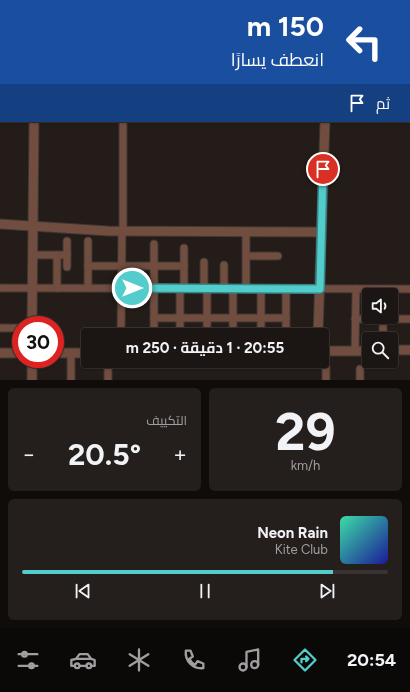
<!DOCTYPE html>
<html lang="ar">
<meta charset="utf-8">
<style>
:root{--surface:#1b1513;--page:#241e1c;--text:#f1f3f6;--muted:#a09fa0;--line:#393433;--accent:#53cdcb}
body{margin:0;font-family:Figtree,Cairo,sans-serif;background:var(--page);color:var(--text);direction:rtl;height:100vh;display:flex;flex-direction:column;font-size:15px;white-space:nowrap}
*{box-sizing:border-box;margin:0}
p{font-size:13px;color:var(--muted)}
.icon{flex:none;width:22px;height:22px;fill:none;stroke:currentColor;stroke-width:2;stroke-linecap:round;stroke-linejoin:round}
.map{position:relative;height:380px;overflow:hidden;direction:ltr}
.panel{display:flex;flex-direction:column;gap:8px;padding:8px;background:#0f0c0a;flex:1}
.panel>*{flex:none}
.top-card{position:absolute;left:0px;top:0px;width:410px;height:122px;box-shadow:0 1px 3px #0004,0 0 0 1px var(--line);direction:rtl;background:#1a4fa0;color:#fff;overflow:hidden}
.fabs{position:absolute;left:362px;top:288px;display:grid;gap:8px}
.fabs a{display:grid;place-items:center;width:36px;height:36px;border-radius:4px;background:var(--surface);box-shadow:0 1px 3px #0004,0 0 0 1px var(--line);font-size:20px}
.speed{position:absolute;left:12px;top:316px;display:flex;gap:8px;font-size:20px;font-weight:700;text-align:center}
.speed>*{display:grid;place-content:center;width:52px;height:52px;border-radius:50%;background:var(--surface);box-shadow:0 1px 3px #0004,0 0 0 1px var(--line);line-height:1}
.speed .limit{border:6px solid #d22;background:#fff;color:#111}
.pin{position:absolute;display:grid;place-items:center;width:34px;height:34px;color:#fff;margin:-17px;border:2px solid #fff;border-radius:50%;box-shadow:0 1px 4px #0007}
.me{position:absolute;width:44px;margin:-22px;rotate:90deg;stroke-linejoin:round;filter:drop-shadow(0 0 3px #0008)}
.turn{display:flex;align-items:center;gap:14px;height:84px;padding:0 20px;font-size:18px}
.turn .icon{width:52px;height:52px;stroke-width:2.5}
.turn b{display:block;font-size:28px;line-height:34px}
.then{display:flex;align-items:center;height:38px;padding:0 20px;background:#0003;gap:8px;font-size:15px}
.big{font-size:30px;font-weight:700;line-height:1.1}
.panel .card{flex:1;display:flex;flex-direction:column;justify-content:center;gap:6px;min-width:0;padding:0 14px;border-radius:6px;background:var(--page)}
.panel .dial{align-items:center;gap:0}
.dial b{font-size:52px;line-height:1}
.song{display:flex;align-items:center;gap:12px}
.cover{width:48px;height:48px;border-radius:6px;background:linear-gradient(135deg,hsl(160 70% 55%),hsl(240 70% 35%))}
.played{height:4px;border-radius:2px;background:linear-gradient(90deg,var(--accent) 85%,var(--line) 85%)}
.keys{display:flex;justify-content:space-around;direction:ltr}
.heat{display:flex;justify-content:space-between;align-items:center;font-size:22px;direction:ltr}
.panel .tiles{flex:1;display:grid;gap:8px;grid-template-columns:1fr 1fr}
.card:last-child{grid-column:span 2}
.trip{position:absolute;left:81px;top:328px;width:248px;height:40px;border-radius:4px;background:var(--surface);box-shadow:0 1px 3px #0004,0 0 0 1px var(--line);font-weight:700;line-height:40px;text-align:center;direction:rtl}
.tab-bar{display:flex;height:64px;justify-content:space-around;align-items:center;background:#0b0808;color:var(--muted)}
.tab-bar .icon{width:28px;height:28px}
.tab-bar .on{color:var(--accent)}
.tab-bar b{font-size:18px;color:var(--text)}
.map>svg:first-child{display:block}
.lines{fill:none;stroke-linecap:round;stroke-linejoin:round}
.minor-casing{stroke:#3e3634;stroke-width:9}
.tertiary-casing{stroke:#3e3634;stroke-width:11}
.minor{stroke:#704d3f;stroke-width:7}
.tertiary{stroke:#704d3f;stroke-width:9}
.route-casing{stroke:#368584;stroke-width:10}
.route{stroke:#53cdcb;stroke-width:7}
</style>
<div class="map">
<svg width="410" height="380" viewBox="0 0 410 380">
<rect width="100%" height="100%" fill="#241c19"/>
<g class="lines">
<!-- minor casing -->
<g class="minor-casing">
<g id="minor">
<path d="M17 0V1"/>
<path d="M116 0V1"/>
<path d="M173 1V0"/>
<path d="M214 1V0"/>
<path d="M287 1V0"/>
<path d="M328 1V0"/>
<path d="M0 24H1"/>
<path d="M409 26H410"/>
<path d="M409 70H410"/>
<path d="M123 121V231"/>
<path d="M67 241V267"/>
<path d="M88 241V288"/>
<path d="M154 244V335"/>
<path d="M33 255H67"/>
<path d="M246 256H278"/>
<path d="M224 265V289"/>
<path d="M88 266H184"/>
<path d="M0 288 410 289"/>
<path d="M57 288V255"/>
<path d="M184 288V248"/>
<path d="M180 289V335"/>
<path d="M204 289V262"/>
<path d="M207 289V335"/>
<path d="M233 289V335"/>
<path d="M246 289V232"/>
<path d="M261 289V335"/>
<path d="M286 289V335"/>
<path d="M154 318H286"/>
<path d="M355 319H410"/>
<path d="M0 328H21"/>
<path d="M121 335 122 231"/>
<path d="M383 339V317"/>
<path d="M355 351 356 289"/>
<path d="M71 353V380"/>
<path d="M326 366V380"/>
<path d="M360 369V380"/>
<path d="M108 380V361"/>
</g>
</g>
<!-- tertiary casing -->
<g class="tertiary-casing">
<g id="tertiary">
<path d="M0 63H1"/>
<path d="M0 224 108 231 321 232"/>
<path d="M32 325 34 121"/>
<path d="M318 335 325 121"/>
<path d="M391 350H410"/>
<path d="M322 351H369"/>
<path d="M0 353H21"/>
<path d="M55 353H88"/>
<path d="M32 380V359"/>
</g>
</g>
<!-- minor -->
<use href="#minor" class="minor"/>
<!-- tertiary -->
<use href="#tertiary" class="tertiary"/>
</g>
<g class="lines">
<!-- route casing -->
<g class="route-casing">
<path id="route" d="M132 288 320 289 323 169"/>
</g>
<!-- route -->
<use href="#route" class="route"/>
</g>
</svg>
<div class="fabs">
<a><svg class="icon" aria-label="sound" viewBox="0 0 24 24"><path d="M4 9h4l5-4v14l-5-4H4zM17 9q2 3 0 6"/></svg></a>
<a><svg class="icon" aria-label="search" viewBox="0 0 24 24"><circle cx="10" cy="10" r="6"/><path d="M15 15l6 6"/></svg></a>
</div>
<div class="speed"><div class="limit">30</div></div>
<div class="pin" style="left:323px;top:169px;background:#d93025"><svg class="icon" aria-label="arrive" viewBox="0 0 24 24"><path d="M6 21V4h12l-3 4 3 4H6"/></svg></div>
<svg class="me" style="left:132px;top:288px" viewBox="-20 -20 40 40"><circle r="17" fill="#53cdcb" stroke="#fff" stroke-width="3"/><path d="M0-11L8 9 0 5-8 9z" fill="#fff"/></svg>
<div class="trip">20:55 · 1 دقيقة · 250 m</div>
<div class="top-card">
<div class="turn"><svg class="icon" aria-label="left" viewBox="0 0 24 24"><path d="M17 20v-9H6M10 6l-5 5 5 5"/></svg><div><b>150 m</b>انعطف يسارًا</div></div>
<div class="then">ثم<svg class="icon" aria-label="arrive" viewBox="0 0 24 24"><path d="M6 21V4h12l-3 4 3 4H6"/></svg></div>
</div>
</div>
<section class="panel">
<div class="tiles">
<div class="card dial"><b>29</b><p>km/h</p></div>
<div class="card"><p>التكييف</p>
<div class="heat"><a>−</a><b class="big">20.5°</b><a>+</a></div>
</div>
<div class="card">
<div class="song"><i class="cover"></i><div><b>Neon Rain</b><p>Kite Club</p></div></div>
<div class="played"></div>
<div class="keys"><svg class="icon" aria-label="previous" viewBox="0 0 24 24"><path d="M18 5L8 12l10 7zM5 5v14"/></svg><svg class="icon" aria-label="pause" viewBox="0 0 24 24"><path d="M8 5v14M16 5v14"/></svg><svg class="icon" aria-label="next" viewBox="0 0 24 24"><path d="M6 5l10 7-10 7zM19 5v14"/></svg></div>
</div>
</div>
</section>
<nav class="tab-bar">
<b>20:54</b>
<svg class="icon on" aria-label="directions" viewBox="0 0 24 24"><path d="M12 3l9 9-9 9-9-9zM9 14v-3h6M13 9l2 2-2 2"/></svg>
<svg class="icon" aria-label="music" viewBox="0 0 24 24"><path d="M9 18V5l10-2v13"/><circle cx="6" cy="18" r="3"/><circle cx="16" cy="16" r="3"/></svg>
<svg class="icon" aria-label="phone" viewBox="0 0 24 24"><path d="M5 4h4l2 5-3 2q2 4 5 5l2-3 5 2v4C11 20 4 13 5 4z"/></svg>
<svg class="icon" aria-label="climate" viewBox="0 0 24 24"><path d="M12 3v18M4 7l16 10M4 17L20 7"/></svg>
<svg class="icon" aria-label="car" viewBox="0 0 24 24"><path d="M5 17H2v-5l4-1 3-4h7l3 4 3 1v5h-3M9 17h6M6 11h13"/><circle cx="7" cy="17" r="2"/><circle cx="17" cy="17" r="2"/></svg>
<svg class="icon" aria-label="filters" viewBox="0 0 24 24"><path d="M4 7h16M4 17h16"/><circle cx="9" cy="7" r="2"/><circle cx="15" cy="17" r="2"/></svg>
</nav>
